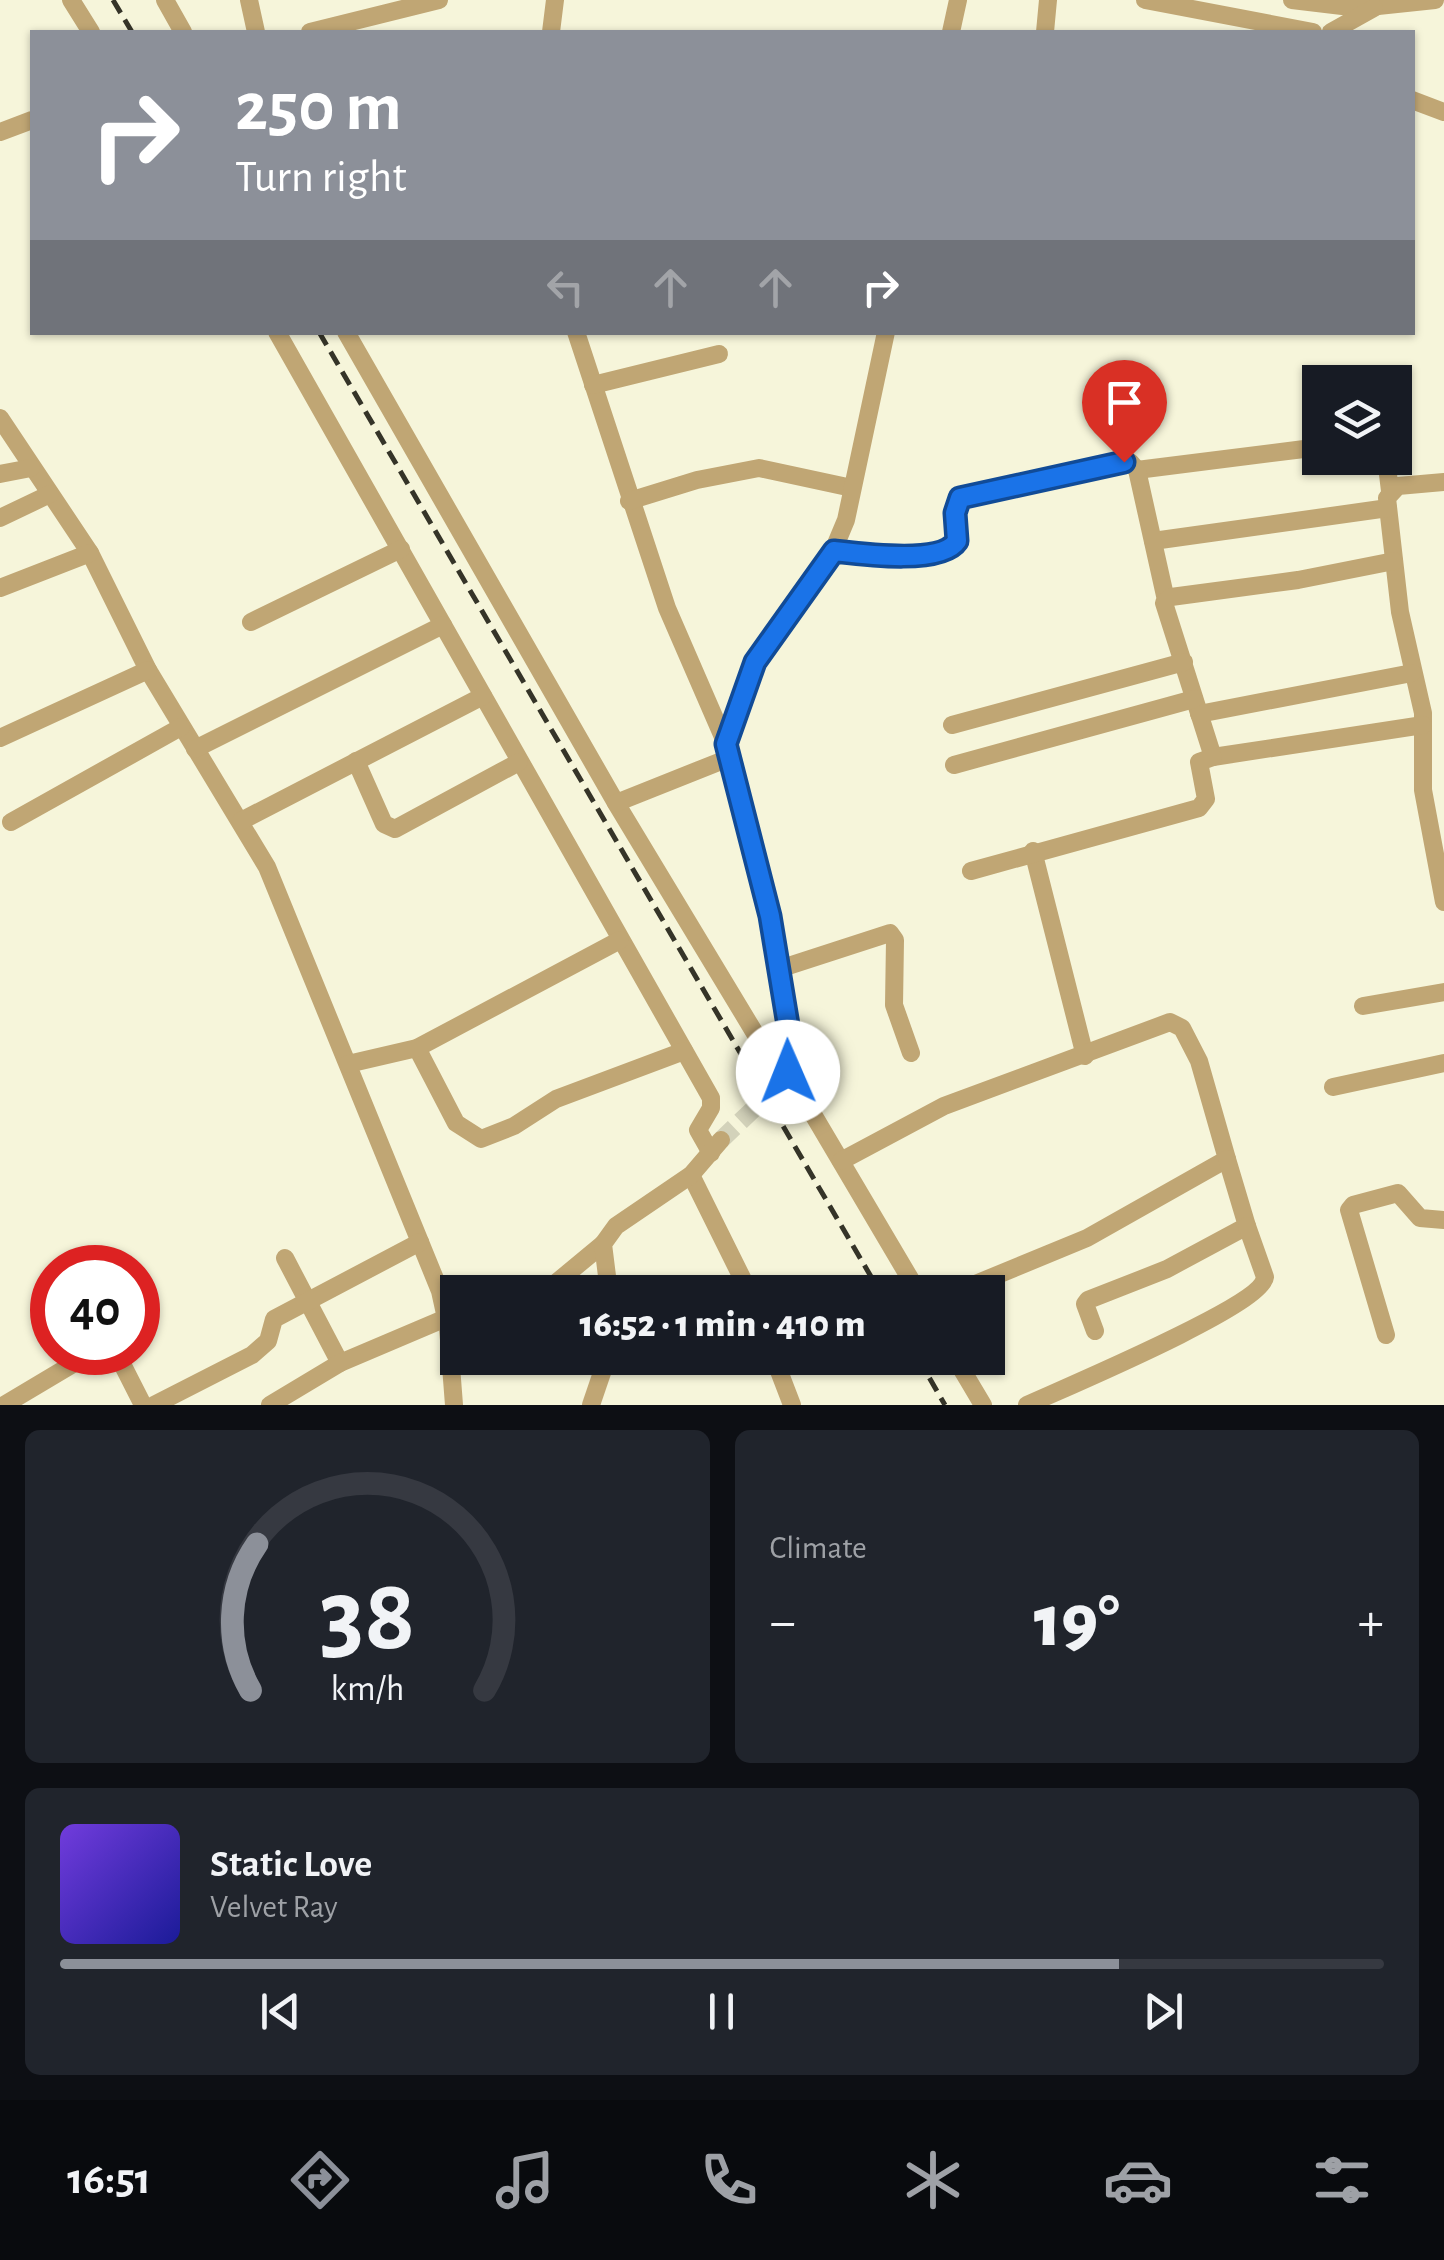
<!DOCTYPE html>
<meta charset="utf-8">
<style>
:root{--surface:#171b24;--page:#20242c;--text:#f1f3f6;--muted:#9ea1a6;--line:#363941;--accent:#8c9099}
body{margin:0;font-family:"Alegreya Sans",sans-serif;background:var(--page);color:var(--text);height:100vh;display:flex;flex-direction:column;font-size:38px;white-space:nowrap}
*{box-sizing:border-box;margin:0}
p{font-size:32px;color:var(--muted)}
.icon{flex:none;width:55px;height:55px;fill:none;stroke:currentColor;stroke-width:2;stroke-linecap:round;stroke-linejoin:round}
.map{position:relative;height:1405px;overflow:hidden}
.drawer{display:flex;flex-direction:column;gap:25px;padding:25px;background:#0d0f14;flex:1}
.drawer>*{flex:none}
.top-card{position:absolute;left:30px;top:30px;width:1385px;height:305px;border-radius:0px;box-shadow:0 2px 8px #0004;background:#8c9099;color:#fff;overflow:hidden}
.fabs{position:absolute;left:1302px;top:365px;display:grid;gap:20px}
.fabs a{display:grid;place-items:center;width:110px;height:110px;border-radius:0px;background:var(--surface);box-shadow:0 2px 8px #0004;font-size:50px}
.speed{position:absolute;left:30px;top:1245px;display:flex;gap:20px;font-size:50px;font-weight:700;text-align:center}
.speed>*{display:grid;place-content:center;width:130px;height:130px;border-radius:50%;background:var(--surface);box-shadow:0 2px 8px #0004;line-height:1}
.speed .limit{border:15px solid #d22;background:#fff;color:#111}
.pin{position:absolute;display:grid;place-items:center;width:85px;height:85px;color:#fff;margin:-102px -42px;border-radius:50% 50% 50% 0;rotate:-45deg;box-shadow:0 0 10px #0007}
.pin .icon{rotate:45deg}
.me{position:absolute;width:110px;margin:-55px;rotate:359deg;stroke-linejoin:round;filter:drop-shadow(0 0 8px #0008)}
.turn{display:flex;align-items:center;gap:35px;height:210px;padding:0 40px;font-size:45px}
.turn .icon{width:130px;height:130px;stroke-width:2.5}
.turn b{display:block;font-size:70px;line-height:85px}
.lanes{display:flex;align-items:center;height:95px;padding:0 40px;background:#0003;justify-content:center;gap:50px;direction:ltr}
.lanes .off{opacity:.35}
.big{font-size:75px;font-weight:800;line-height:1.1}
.drawer .card{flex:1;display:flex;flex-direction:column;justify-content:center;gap:15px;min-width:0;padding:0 35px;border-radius:15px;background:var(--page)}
.drawer .dial{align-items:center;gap:0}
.dial svg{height:260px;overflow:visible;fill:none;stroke:var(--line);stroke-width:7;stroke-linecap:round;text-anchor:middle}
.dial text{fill:var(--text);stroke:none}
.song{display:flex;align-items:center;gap:30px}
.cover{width:120px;height:120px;border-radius:15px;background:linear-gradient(135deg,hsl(260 70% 55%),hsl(240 70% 35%))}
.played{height:10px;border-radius:5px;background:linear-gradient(90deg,var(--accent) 80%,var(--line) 80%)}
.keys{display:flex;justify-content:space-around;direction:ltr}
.heat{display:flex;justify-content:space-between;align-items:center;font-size:55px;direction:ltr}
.drawer .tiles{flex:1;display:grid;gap:25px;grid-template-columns:1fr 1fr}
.card:last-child{grid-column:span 2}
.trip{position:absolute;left:440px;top:1275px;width:565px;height:100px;border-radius:0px;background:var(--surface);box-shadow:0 2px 8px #0004;font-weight:800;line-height:100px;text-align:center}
.menu{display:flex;height:160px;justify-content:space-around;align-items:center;background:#090b0e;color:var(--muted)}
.menu .icon{width:70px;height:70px}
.menu .active{color:var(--accent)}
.menu b{font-size:45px;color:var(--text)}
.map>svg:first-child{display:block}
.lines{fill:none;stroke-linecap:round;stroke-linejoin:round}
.minor-tunnel{stroke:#d3d2ba;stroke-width:18;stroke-dasharray:18 9;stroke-linecap:butt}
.minor{stroke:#c0a674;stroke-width:18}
.rail{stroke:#353428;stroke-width:5;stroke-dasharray:15 8;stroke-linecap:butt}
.route-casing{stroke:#114b97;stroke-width:25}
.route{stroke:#1a73e8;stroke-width:18}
</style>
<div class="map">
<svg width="1444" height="1405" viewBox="0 0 1444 1405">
<rect width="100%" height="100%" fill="#f6f5da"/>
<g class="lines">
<!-- minor-tunnel -->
<path class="minor-tunnel" d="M721 1140 783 1081"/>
<!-- minor -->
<g class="minor">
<path d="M71 0 91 32"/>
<path d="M165 0 183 32"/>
<path d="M249 0 256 32"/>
<path d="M1145 0 1313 32"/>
<path d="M1292 0 1359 8 1435 0"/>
<path d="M310 32 439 0"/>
<path d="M551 32 555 0"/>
<path d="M951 32 958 0"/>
<path d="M1045 32 1048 0"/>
<path d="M1331 32 1374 8"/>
<path d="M1412 100 1444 112"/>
<path d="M0 132 32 120"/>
<path d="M277 332 711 1098V1108L698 1130 711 1153"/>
<path d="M346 332 616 803 756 1035 788 1072 918 1292"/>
<path d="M576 332 667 608 726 744 770 916 788 1025 786 1076"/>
<path d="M593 385 719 354"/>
<path d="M0 418 90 553 148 670 267 867 440 1291 448 1327 454 1405"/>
<path d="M1386 458 1390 491"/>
<path d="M1137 470 1320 447"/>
<path d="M0 474 31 468"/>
<path d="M1444 482 1398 486 1387 498 1400 612 1423 713V790L1444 902"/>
<path d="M629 501 697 480 759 468 852 488"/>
<path d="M0 518 50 494"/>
<path d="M1153 541 1388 508"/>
<path d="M833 551C860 554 941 565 957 541L955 513 960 498 1130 462 1137 470 1166 600"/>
<path d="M1394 561 1298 580 1171 597 1164 603 1213 757 1423 725"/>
<path d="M0 588 90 553"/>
<path d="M251 622 401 549"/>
<path d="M1199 714 1412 673"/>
<path d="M952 725 1184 662"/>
<path d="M0 738 148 670"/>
<path d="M726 744 755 663 833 551 846 520 886 332"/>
<path d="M195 749 443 625"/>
<path d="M356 761 384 824 395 829 519 762"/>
<path d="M954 765 1194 699"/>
<path d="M616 803 729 758"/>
<path d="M241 821 483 696"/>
<path d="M11 822 181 727"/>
<path d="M1033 851 1085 1056"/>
<path d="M971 871 1199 808 1206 799 1199 762 1213 757"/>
<path d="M779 969 890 933 895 940 894 1005 911 1053"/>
<path d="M1363 1006 1444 992"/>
<path d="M417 1048 456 1123 481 1139 514 1126 556 1099 684 1051"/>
<path d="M348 1064 417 1048 620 940"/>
<path d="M1333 1087 1444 1063"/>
<path d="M841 1161 944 1106 1170 1022 1182 1028 1199 1061 1227 1159 1087 1238 956 1292"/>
<path d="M691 1175 749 1292"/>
<path d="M285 1258 340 1363"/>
<path d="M545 1292 603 1244"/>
<path d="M609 1292 603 1244 616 1226 691 1175 721 1140"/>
<path d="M1095 1331 1085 1304 1088 1300 1167 1269 1247 1226 1227 1159"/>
<path d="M1386 1335 1349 1210 1353 1205 1398 1193 1420 1218 1444 1220"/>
<path d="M116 1352 143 1405"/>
<path d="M774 1358 792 1405"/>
<path d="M955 1358 983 1405"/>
<path d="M4 1405 93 1352"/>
<path d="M154 1405 252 1355 268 1341 274 1319 420 1242"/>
<path d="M270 1405 340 1363 446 1318"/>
<path d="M591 1405 607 1358"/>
<path d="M1027 1405C1062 1389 1263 1305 1265 1277L1247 1226"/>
</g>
<!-- rail -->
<g class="rail">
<path d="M113 0 132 32"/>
<path d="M319 332 880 1292"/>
<path d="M918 1358 945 1405"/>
</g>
</g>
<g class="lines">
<!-- route casing -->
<g class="route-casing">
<path id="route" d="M788 1072V1025L770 916 726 744 755 662 834 551C860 554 941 565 957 541L955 513 960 498 1124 462"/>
</g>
<!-- route -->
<use href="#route" class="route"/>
</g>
</svg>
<div class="fabs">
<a><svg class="icon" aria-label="layers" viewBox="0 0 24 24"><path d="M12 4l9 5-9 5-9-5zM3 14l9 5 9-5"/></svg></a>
</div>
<div class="speed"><div class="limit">40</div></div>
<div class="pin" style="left:1124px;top:462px;background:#d93025"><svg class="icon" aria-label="arrive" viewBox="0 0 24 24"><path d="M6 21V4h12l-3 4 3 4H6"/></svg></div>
<svg class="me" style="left:788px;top:1072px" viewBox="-20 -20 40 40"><circle r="19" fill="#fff"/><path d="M0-13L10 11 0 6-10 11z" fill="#1a73e8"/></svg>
<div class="trip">16:52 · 1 min · 410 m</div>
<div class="top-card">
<div class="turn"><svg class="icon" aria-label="right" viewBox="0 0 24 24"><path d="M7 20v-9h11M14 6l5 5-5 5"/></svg><div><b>250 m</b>Turn right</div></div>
<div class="lanes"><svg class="icon off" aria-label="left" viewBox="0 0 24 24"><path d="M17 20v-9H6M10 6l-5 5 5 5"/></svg><svg class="icon off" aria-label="ahead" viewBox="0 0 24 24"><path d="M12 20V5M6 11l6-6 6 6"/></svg><svg class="icon off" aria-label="ahead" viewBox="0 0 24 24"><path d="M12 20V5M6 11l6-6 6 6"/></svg><svg class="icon" aria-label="right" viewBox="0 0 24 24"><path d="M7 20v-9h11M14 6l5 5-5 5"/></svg></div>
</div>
</div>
<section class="drawer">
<div class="tiles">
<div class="card dial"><svg viewBox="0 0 100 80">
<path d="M14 69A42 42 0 1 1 86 69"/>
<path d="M14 69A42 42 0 0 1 16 24" stroke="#8c9099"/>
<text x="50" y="56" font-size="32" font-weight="700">38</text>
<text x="50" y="72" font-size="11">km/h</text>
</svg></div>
<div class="card"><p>Climate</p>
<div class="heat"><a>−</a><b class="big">19°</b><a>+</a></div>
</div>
<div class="card">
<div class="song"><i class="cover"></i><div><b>Static Love</b><p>Velvet Ray</p></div></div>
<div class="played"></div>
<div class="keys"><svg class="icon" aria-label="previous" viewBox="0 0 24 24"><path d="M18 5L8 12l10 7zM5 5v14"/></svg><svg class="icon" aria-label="pause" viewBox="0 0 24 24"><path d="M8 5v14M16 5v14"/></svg><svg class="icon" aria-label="next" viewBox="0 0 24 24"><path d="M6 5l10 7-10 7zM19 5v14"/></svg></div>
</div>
</div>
</section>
<nav class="menu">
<b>16:51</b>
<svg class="icon active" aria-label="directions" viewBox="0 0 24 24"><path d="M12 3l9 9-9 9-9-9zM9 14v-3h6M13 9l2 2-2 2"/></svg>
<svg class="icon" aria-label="music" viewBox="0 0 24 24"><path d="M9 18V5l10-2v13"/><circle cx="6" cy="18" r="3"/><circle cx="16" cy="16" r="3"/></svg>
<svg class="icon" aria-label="phone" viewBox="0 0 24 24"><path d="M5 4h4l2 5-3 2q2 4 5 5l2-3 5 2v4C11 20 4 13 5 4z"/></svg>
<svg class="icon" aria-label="climate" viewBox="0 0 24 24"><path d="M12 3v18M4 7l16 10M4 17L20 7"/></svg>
<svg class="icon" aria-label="car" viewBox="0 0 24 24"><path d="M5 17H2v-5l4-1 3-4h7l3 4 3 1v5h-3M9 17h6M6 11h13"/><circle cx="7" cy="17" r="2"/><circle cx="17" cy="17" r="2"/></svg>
<svg class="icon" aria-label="filters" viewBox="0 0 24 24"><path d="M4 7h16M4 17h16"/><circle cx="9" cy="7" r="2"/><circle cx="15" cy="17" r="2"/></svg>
</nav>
